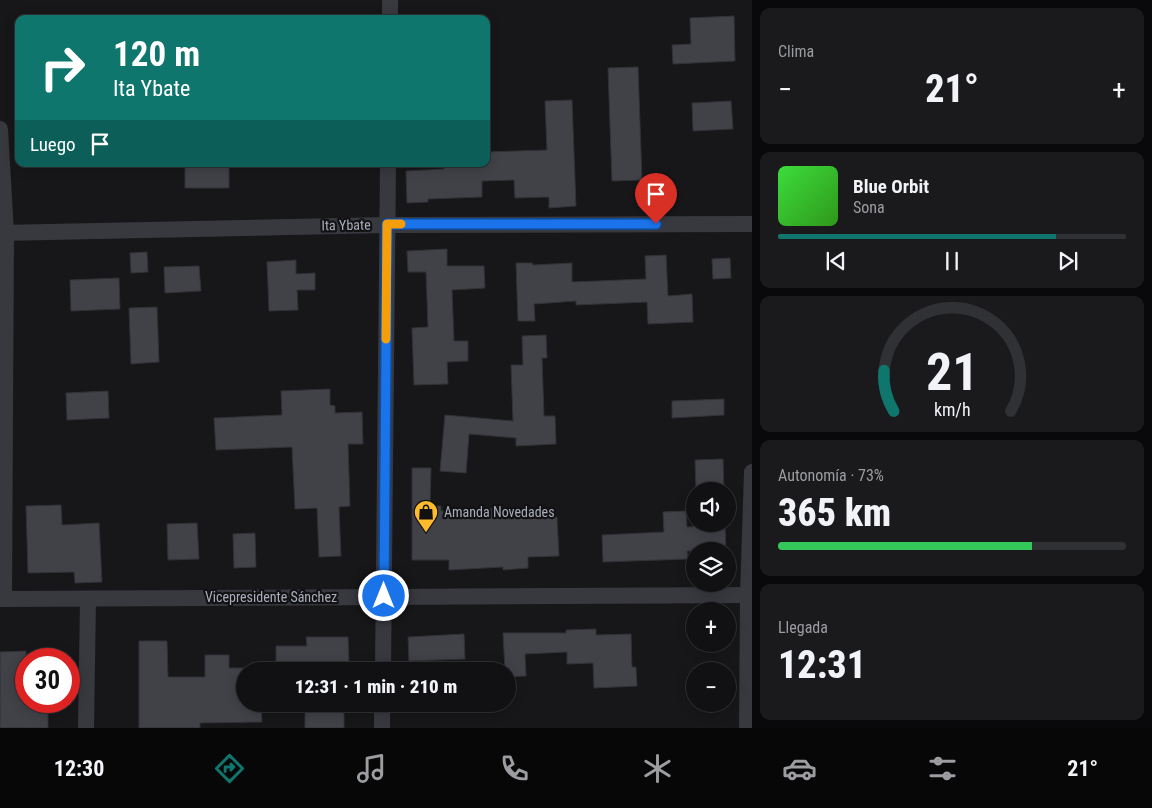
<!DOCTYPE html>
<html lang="es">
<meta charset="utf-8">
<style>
:root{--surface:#111114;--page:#1a1a1d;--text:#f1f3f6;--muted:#9c9da0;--line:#303134;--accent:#0f766e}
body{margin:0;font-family:"Roboto Condensed",sans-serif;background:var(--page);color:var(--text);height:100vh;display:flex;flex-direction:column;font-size:19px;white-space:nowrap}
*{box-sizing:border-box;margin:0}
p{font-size:16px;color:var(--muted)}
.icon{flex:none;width:28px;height:28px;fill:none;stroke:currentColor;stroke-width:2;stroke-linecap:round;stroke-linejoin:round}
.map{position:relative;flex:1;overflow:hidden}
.sheet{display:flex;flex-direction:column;gap:8px;padding:8px;background:#09090b;width:400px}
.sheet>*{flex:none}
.banner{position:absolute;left:15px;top:15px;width:475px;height:152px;border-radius:10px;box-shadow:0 2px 12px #0003,0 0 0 1px var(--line);background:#0f766e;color:#fff;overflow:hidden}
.controls{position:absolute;left:686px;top:482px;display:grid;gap:10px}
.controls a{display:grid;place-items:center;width:50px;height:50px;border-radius:50%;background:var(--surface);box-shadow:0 2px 12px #0003,0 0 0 1px var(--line);font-size:25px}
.speed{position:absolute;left:15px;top:648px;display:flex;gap:10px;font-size:25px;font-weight:700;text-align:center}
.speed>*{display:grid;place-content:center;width:65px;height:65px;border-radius:50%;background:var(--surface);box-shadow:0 2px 12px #0003,0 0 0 1px var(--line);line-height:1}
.speed .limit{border:8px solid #d22;background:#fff;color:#111}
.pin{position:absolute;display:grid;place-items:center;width:42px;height:42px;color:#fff;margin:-51px -21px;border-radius:50% 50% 50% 0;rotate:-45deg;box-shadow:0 0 5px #0007}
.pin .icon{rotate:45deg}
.me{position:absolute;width:55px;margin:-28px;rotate:0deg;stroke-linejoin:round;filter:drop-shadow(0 0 4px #0008)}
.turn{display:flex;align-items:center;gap:18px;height:105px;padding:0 15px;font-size:22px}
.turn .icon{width:65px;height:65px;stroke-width:2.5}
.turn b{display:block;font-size:35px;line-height:42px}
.then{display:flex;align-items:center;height:48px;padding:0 15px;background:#0003;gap:10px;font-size:19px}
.big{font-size:38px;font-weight:800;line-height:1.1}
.sheet .tile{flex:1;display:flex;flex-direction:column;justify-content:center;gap:8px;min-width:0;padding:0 18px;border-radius:10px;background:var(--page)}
.sheet .dial{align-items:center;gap:0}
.dial svg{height:130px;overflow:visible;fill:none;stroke:var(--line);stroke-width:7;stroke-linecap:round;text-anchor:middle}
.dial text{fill:var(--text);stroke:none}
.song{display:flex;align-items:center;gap:15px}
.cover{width:60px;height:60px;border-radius:8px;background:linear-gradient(135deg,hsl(120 70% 55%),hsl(110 70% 35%))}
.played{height:5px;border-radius:2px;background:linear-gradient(90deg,var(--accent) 80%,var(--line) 80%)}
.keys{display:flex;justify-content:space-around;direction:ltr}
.heat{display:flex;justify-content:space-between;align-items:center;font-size:28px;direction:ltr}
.charge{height:8px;border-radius:4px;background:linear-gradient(90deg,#34c759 73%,var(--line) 0)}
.trip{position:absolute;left:236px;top:662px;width:280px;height:50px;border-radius:25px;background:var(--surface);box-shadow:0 2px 12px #0003,0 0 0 1px var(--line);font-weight:800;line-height:50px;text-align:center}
.dock{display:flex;height:80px;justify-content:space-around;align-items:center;background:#070708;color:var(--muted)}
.dock .icon{width:35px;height:35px}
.dock .selected{color:var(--accent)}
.dock b{font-size:22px;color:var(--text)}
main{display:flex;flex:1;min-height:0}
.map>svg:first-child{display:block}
.building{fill:#414247;stroke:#313136}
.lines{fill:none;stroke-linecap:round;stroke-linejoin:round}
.street{stroke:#38393f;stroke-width:16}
.route-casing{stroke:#114b97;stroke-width:12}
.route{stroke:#1a73e8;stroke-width:9}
.slow{stroke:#f59e0b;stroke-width:9}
.labels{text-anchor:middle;stroke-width:4.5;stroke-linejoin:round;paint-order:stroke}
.street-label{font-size:14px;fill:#a9aeba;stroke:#121215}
.poi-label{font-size:14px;fill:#a9aeba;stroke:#121215;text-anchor:start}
</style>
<main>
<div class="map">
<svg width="752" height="728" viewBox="0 0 752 728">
<rect width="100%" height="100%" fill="#17171a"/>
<!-- building -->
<g class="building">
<path d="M734 16 735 61 673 64 672 45 691 44 690 18Z"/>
<path d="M638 67 642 180 612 181 608 68Z"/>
<path d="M572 100 576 206 549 208V197L515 198 514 180 482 181V197L428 199V202L407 203 406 171 444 169V164H486V152L547 150 545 101Z"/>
<path d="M731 101 733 129 693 131 692 103Z"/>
<rect x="185" y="164" width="44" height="24"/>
<path d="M447 249V266H484L485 288 452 290 454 341H468V361L447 362 448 384 414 385 412 328 428 327 426 272H408L407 251Z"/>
<path d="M147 252 148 272 131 273 130 253Z"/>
<path d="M666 255 668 296 692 294 693 322 648 324 647 302 576 305V301L534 304 535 321H518L516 263H532L533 265 572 263V282L646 279 645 256Z"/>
<path d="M730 258 731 278 713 279 712 259Z"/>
<path d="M296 260V274L315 273V290H297L298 310 269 311 267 262Z"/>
<path d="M199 266 201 291 165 293 164 267Z"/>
<path d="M119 278 120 309 71 311 70 280Z"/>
<path d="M157 307 159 362 131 364 129 308Z"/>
<path d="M546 335 547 358H542L544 416H555L556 444 516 446V438L469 434 466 473 440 471 445 415 513 421 511 365H523L522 336Z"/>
<path d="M330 389V405L335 406V413L362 412 363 444H348L350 506 339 507 341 556 319 557 317 508 295 509 292 447 216 450 214 418 282 415 281 391Z"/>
<path d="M108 391 109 418 67 420 66 393Z"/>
<path d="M724 399V415L672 418V401Z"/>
<path d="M723 459 724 491H696L695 460Z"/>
<path d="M412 468H431L430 506H441V511L503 508V519L557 517 559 556 528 557V568L503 570V567L449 570V560H412Z"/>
<path d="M61 505 62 525 99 523 102 582 75 583 74 572 28 573 26 506Z"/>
<path d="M686 511 687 527 725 525 726 551H687L688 559 603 562 602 535 664 532 663 512Z"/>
<path d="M197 523 199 559 168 560 167 524Z"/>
<path d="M255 533 256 567 234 568 233 534Z"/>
<path d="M596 629V635L631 634 632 667H636L637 686 594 688 593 663 567 664V652L525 654 526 676 508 677V671H505L503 633H566V630Z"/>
<path d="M464 634 465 659 409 661 408 637Z"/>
<path d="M306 637H348L349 662H291V671H276V646H307Z"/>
<path d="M139 641H167L168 677H205V655H229V668H245V704H261L262 722 200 723V728H139Z"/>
<path d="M26 651V701H48V728H0V652Z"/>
<rect x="305" y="704" width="39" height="24"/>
</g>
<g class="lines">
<!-- street -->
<g class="street">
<path d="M390 19V0"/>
<path d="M0 129 6 233 4 599"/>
<path d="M0 233 387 225 752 224"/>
<path d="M0 599 752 595"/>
<path d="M383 671 388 164"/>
<path d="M86 728 88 599"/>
<path d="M382 728V704"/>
<path d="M747 728 748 595 752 472"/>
</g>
</g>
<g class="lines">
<!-- route casing -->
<g class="route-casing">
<path id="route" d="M384 596 387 224H656"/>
</g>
<!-- route -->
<use href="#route" class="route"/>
<!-- slow -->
<path class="slow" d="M386 339 387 224H401"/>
</g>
<!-- icons -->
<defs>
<g id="shop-pin" transform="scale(1.25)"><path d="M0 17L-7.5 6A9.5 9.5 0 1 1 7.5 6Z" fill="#ffbb2b" stroke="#121215"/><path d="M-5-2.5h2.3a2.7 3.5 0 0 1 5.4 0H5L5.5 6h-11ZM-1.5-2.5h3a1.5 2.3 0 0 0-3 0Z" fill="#111"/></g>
</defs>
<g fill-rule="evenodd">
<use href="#shop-pin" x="426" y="512"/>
</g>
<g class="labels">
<!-- street labels -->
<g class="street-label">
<text transform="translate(346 225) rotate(-1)" y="5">Ita Ybate</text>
<text x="271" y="602">Vicepresidente Sánchez</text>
</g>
<!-- poi labels -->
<g class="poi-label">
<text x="444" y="517">Amanda Novedades</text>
</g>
</g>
</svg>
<div class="controls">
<a><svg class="icon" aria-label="sound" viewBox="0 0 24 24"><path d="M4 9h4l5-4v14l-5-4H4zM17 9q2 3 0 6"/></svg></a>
<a><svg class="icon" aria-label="layers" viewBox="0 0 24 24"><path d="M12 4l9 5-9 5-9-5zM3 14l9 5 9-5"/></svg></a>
<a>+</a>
<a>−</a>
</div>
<div class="speed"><div class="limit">30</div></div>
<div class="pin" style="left:656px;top:224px;background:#d93025"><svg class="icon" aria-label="arrive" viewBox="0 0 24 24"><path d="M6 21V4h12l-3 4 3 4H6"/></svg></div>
<svg class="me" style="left:384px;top:596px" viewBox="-20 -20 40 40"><circle r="17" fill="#1a73e8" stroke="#fff" stroke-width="3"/><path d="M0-11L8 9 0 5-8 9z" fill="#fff"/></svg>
<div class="trip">12:31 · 1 min · 210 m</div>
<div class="banner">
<div class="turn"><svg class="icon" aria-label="right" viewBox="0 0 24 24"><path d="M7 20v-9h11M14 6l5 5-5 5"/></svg><div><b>120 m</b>Ita Ybate</div></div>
<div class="then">Luego<svg class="icon" aria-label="arrive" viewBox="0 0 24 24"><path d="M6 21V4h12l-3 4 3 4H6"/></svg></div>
</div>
</div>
<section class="sheet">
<div class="tile"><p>Clima</p>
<div class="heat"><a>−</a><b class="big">21°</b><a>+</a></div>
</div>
<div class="tile">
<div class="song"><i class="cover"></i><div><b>Blue Orbit</b><p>Sona</p></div></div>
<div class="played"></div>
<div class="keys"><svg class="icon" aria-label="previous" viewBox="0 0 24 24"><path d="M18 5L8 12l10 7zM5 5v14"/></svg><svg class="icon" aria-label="pause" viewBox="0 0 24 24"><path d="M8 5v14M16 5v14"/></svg><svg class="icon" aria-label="next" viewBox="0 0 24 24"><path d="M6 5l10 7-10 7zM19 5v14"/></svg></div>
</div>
<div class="tile dial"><svg viewBox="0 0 100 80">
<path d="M14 69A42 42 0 1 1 86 69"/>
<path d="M14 69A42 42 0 0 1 8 44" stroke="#0f766e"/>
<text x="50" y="56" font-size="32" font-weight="700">21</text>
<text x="50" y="72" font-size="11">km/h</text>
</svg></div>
<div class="tile"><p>Autonomía · 73%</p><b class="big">365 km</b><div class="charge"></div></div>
<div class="tile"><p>Llegada</p><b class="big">12:31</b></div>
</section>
</main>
<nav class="dock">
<b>12:30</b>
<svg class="icon selected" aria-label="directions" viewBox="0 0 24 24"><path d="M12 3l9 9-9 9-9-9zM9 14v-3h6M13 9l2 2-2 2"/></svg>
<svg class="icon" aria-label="music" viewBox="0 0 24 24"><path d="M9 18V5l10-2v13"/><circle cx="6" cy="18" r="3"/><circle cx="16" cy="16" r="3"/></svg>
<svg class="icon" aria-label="phone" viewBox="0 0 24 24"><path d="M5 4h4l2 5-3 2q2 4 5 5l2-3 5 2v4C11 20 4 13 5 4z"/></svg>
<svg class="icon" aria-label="climate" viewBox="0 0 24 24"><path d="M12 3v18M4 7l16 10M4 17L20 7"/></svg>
<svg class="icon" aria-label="car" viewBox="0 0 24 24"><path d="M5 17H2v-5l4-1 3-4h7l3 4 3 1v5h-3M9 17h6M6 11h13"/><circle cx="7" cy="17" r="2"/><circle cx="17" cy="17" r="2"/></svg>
<svg class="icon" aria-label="filters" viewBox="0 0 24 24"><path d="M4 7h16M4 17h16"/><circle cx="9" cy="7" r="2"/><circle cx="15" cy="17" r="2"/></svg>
<b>21°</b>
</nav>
